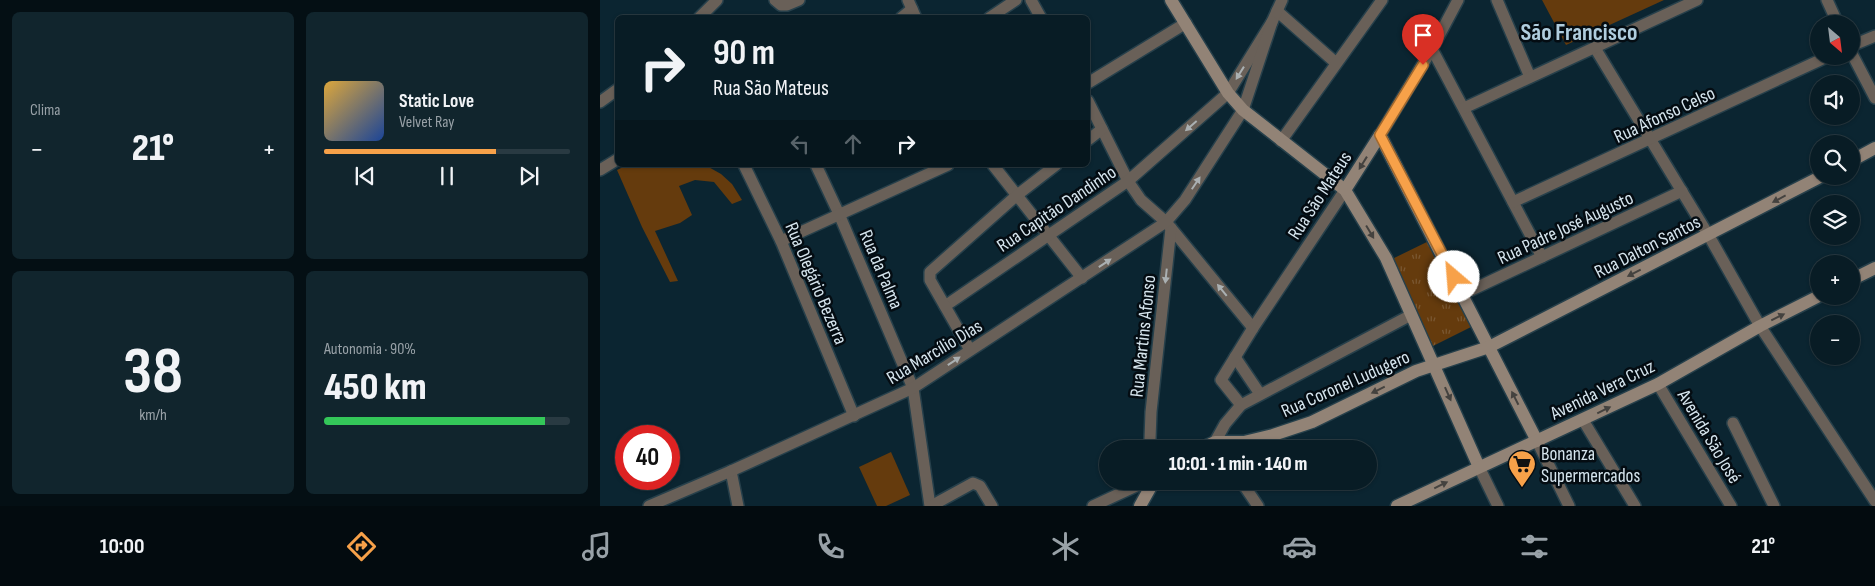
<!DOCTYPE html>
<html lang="pt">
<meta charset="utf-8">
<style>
:root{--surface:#081c25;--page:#11252d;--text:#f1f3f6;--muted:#98a1a7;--line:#293a42;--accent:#f7a149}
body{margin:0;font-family:"Sofia Sans Condensed",sans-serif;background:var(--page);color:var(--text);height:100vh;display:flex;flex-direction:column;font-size:19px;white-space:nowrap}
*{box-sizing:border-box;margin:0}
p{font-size:16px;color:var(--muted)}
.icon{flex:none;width:28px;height:28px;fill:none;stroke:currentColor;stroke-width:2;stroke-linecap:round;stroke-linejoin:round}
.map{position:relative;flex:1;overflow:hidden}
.drawer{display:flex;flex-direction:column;gap:12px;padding:12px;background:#040f14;width:600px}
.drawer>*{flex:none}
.banner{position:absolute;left:15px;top:15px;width:475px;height:152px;border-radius:8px;box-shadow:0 1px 4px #0004,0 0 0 1px var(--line);background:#081c25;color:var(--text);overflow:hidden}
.needle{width:32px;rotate:152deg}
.fabs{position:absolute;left:1210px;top:15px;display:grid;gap:10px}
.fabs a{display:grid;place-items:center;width:50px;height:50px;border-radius:50%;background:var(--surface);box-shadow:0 1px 4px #0004,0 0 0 1px var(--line);font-size:25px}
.speed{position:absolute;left:15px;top:425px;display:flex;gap:10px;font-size:25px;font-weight:700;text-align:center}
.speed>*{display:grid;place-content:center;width:65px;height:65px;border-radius:50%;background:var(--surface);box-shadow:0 1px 4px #0004,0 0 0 1px var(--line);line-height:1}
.speed .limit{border:8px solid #d22;background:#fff;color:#111}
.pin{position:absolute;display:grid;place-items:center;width:42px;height:42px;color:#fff;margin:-51px -21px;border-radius:50% 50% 50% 0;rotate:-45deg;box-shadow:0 0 5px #0007}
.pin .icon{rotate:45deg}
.me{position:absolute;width:55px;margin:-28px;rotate:333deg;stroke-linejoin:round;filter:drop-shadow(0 0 4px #0008)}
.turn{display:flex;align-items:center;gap:18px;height:105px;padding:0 15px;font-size:22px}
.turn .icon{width:65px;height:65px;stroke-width:2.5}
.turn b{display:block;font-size:35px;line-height:42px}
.lanes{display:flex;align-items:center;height:48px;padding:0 15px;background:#0003;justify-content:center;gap:25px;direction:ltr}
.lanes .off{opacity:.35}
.big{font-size:38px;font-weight:800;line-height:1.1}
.drawer .card{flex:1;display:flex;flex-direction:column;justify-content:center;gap:8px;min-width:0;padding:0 18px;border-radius:8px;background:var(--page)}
.drawer .dial{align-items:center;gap:0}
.dial b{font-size:65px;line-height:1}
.song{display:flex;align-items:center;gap:15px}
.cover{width:60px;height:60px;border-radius:8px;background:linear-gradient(135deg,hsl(40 70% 55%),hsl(220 70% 35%))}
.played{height:5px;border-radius:2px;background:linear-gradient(90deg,var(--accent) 70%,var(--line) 70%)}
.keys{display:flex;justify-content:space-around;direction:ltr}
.heat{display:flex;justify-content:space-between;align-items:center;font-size:28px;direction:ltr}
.charge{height:8px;border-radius:4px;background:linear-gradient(90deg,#34c759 90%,var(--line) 0)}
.drawer .tiles{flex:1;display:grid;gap:12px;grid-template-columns:repeat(2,1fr)}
.trip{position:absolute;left:499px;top:440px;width:278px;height:50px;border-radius:25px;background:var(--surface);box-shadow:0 1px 4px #0004,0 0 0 1px var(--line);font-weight:800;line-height:50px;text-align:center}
.tabs{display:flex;height:80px;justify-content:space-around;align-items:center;background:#030b0f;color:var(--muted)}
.tabs .icon{width:35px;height:35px}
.tabs .selected{color:var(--accent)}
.tabs b{font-size:22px;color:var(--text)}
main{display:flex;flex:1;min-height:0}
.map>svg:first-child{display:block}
.grass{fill:#653b0d}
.park{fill:url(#park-tufts)}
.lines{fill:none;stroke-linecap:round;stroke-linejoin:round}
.street-casing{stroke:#27404b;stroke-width:14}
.secondary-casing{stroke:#27404b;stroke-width:15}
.street{stroke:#696058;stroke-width:11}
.secondary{stroke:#928376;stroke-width:12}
.oneway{fill:#aab0b2}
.oneway2{fill:#44423f}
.route-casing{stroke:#a1692f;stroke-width:12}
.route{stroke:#f7a149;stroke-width:9}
.labels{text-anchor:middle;stroke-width:5;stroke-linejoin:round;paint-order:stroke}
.street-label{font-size:19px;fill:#d6e5ee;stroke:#040c12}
.poi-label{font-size:19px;fill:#d6e5ee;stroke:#040c12;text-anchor:start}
.district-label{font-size:24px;font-weight:bold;fill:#b0cdde;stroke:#040c12}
</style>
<main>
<section class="drawer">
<div class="tiles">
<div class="card"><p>Clima</p>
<div class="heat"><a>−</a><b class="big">21°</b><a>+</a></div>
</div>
<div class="card">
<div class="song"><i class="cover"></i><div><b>Static Love</b><p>Velvet Ray</p></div></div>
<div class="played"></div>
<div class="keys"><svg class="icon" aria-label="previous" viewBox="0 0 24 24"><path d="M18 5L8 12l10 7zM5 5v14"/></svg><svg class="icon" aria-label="pause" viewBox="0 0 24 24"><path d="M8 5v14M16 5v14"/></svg><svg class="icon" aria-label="next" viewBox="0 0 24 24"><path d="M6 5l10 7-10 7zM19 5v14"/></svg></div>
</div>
<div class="card dial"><b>38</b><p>km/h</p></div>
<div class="card"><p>Autonomia · 90%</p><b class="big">450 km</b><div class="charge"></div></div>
</div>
</section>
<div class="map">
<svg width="1275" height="506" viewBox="0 0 1275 506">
<defs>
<pattern id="park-tufts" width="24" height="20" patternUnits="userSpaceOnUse" patternTransform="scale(1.25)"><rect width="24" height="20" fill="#653b0d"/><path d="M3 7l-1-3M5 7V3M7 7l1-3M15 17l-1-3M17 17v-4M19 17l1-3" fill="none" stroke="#7a5731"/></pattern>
</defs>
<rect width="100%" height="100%" fill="#0b2531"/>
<!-- grass -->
<g class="grass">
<path d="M942 0H1064L966 45Z"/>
<path d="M27 165H105L121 174 132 184 142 200 132 204 114 182 95 180 79 186 92 215 80 223 55 231 78 281 70 282 42 227 17 170Z"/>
<path d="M291 452 310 495 286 506H277L259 467Z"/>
</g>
<!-- park -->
<path class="park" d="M831 240 873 326 831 347 788 261Z"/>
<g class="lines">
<!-- street casing -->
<g class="street-casing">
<g id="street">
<path d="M175 0 181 5H187L199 0"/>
<path d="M308 0 316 18"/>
<path d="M431 0 441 18"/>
<path d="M897 0 930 77"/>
<path d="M1227 0 1238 24"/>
<path d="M677 11 736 63"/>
<path d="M99 18 117 0"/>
<path d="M301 18 312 9"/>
<path d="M389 18 416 0"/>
<path d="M1251 46 1275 36"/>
<path d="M995 48 1109 236 1160 326 1275 501"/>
<path d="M832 49 942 257"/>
<path d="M1251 52 1275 98"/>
<path d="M488 83 586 23"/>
<path d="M488 101 528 181 541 200 566 222 653 328"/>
<path d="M0 102 18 89"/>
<path d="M864 108 1097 0"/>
<path d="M780 135 832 49 858 0"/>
<path d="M488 140 502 129"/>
<path d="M681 141 782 0"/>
<path d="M144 165 181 241 254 416"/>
<path d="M216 165 239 214 313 388 330 506"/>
<path d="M393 165 482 278"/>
<path d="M0 170 18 159"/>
<path d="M913 202 1229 56"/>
<path d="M181 241 348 165"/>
<path d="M863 294 1082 191"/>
<path d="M345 306 528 181 628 93 672 22 682 0"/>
<path d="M370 350 330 280V272L416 196 456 165"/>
<path d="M635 357 660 394"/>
<path d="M1058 384 1131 506"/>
<path d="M641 405 621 380 653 328 745 190"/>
<path d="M983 420 1035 506"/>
<path d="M1133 423 1174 506"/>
<path d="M937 441 969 506"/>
<path d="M551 449 550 439 551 412 571 228"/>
<path d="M620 449 615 442 625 424 641 405 811 315"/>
<path d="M879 467 898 506"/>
<path d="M131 471 138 506"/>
<path d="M641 481 658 506"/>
<path d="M49 506 131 471 313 388 566 222 585 200 643 110 672 22"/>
<path d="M331 506 373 483 380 486 392 506"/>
<path d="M493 506 547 481"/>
</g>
</g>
<!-- secondary casing -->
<g class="secondary-casing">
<g id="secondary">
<path d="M571 0 628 93 643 110 745 190 786 258 879 467"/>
<path d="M780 135 937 441"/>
<path d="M1251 161 1275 148"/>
<path d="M745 190 780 135"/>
<path d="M1251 280 1275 268"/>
<path d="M600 449 615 442H644L673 435 712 422 816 371 889 347 1222 176"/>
<path d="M540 506 554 481"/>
<path d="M797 506 1058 384 1160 326 1219 296"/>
</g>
</g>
<!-- street -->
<use href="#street" class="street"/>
<!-- secondary -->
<use href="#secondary" class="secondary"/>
</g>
<!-- one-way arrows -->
<defs><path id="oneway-solid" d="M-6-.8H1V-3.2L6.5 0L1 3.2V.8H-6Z" transform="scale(1.25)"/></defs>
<g class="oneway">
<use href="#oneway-solid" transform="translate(640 73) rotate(122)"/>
<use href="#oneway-solid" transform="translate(591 126) rotate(139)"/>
<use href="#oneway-solid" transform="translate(596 183) rotate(-56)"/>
<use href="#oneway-solid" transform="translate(505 263) rotate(-34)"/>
<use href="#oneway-solid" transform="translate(566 276) rotate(96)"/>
<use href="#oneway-solid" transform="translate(622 290) rotate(-129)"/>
<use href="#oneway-solid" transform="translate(354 361) rotate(-34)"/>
</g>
<g class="oneway2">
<use href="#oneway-solid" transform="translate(763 163) rotate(122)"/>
<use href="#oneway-solid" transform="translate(1179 199) rotate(152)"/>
<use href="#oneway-solid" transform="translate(770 232) rotate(59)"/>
<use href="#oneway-solid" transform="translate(1034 273) rotate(153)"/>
<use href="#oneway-solid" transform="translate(1178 317) rotate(-26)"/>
<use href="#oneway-solid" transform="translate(778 390) rotate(154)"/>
<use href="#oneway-solid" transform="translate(848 394) rotate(66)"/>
<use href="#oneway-solid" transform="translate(915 398) rotate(-117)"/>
<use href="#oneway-solid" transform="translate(1004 410) rotate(-26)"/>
<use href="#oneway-solid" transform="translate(841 485) rotate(-26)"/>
</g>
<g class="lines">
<!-- route casing -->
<g class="route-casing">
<path id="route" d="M823 65 780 135 854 277"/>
</g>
<!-- route -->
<use href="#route" class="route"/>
</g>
<!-- icons -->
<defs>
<g id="supermarket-pin" transform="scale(1.4375)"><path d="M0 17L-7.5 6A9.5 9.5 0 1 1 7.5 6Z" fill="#f7a149" stroke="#040c12"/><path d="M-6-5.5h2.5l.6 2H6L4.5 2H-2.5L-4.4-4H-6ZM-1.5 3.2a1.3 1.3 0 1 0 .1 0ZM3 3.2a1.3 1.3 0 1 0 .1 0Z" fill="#111"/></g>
</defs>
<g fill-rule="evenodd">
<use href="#supermarket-pin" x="922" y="464"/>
</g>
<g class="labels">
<!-- street labels -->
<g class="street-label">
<text transform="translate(1064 114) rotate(-25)" y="7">Rua Afonso Celso</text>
<text transform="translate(719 195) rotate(-57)" y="7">Rua São Mateus</text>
<text transform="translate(456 208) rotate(-34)" y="7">Rua Capitão Dandinho</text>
<text transform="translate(965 227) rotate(-25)" y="7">Rua Padre José Augusto</text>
<text transform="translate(1047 246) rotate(-27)" y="7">Rua Dalton Santos</text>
<text transform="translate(282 269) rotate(67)" y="7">Rua da Palma</text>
<text transform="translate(217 283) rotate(67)" y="7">Rua Olegário Bezerra</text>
<text transform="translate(542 336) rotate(-84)" y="7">Rua Martins Afonso</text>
<text transform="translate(334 351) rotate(-31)" y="7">Rua Marcílio Dias</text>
<text transform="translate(745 383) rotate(-24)" y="7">Rua Coronel Ludugero</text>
<text transform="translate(1002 389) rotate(-26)" y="7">Avenida Vera Cruz</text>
<text transform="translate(1110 436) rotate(59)" y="7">Avenida São José</text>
</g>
<!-- poi labels -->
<g class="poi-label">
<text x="941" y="460">Bonanza<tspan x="941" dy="22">Supermercados</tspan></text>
</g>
<!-- district labels -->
<g class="district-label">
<text x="979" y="40">São Francisco</text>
</g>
</g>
</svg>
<div class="fabs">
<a><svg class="needle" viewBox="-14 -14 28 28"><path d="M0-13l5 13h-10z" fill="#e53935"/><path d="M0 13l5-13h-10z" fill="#98a1a7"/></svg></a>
<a><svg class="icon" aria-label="sound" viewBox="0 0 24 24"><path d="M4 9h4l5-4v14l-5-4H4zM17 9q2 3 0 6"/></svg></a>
<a><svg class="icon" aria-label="search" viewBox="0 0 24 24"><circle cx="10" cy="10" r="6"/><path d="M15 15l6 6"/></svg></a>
<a><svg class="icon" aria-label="layers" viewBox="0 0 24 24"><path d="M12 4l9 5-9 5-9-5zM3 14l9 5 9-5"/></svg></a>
<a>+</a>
<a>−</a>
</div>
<div class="speed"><div class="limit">40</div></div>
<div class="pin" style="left:823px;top:65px;background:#d93025"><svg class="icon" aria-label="arrive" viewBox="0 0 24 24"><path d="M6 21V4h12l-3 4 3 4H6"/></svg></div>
<svg class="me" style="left:854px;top:277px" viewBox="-20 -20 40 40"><circle r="19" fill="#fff"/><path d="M0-13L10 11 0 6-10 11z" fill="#f7a149"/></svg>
<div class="trip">10:01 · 1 min · 140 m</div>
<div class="banner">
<div class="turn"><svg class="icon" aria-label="right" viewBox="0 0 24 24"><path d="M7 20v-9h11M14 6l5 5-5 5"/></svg><div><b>90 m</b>Rua São Mateus</div></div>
<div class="lanes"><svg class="icon off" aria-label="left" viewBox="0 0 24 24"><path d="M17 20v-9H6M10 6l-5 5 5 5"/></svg><svg class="icon off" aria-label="ahead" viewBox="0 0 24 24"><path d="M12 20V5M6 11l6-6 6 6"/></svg><svg class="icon" aria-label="right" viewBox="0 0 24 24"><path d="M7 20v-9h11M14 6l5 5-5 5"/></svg></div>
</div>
</div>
</main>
<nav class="tabs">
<b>10:00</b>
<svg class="icon selected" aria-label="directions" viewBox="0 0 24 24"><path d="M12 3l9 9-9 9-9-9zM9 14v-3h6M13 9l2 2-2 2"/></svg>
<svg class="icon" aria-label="music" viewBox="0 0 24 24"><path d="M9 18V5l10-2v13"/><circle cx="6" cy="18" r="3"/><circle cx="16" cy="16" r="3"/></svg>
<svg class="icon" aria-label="phone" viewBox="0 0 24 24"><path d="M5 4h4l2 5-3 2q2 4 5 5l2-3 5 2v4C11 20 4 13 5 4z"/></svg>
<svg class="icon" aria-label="climate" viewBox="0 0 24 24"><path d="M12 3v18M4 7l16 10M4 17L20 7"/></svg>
<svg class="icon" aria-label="car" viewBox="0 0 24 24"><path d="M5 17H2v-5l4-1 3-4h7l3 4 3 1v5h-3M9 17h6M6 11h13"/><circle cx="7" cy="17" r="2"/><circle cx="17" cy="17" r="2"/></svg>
<svg class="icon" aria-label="filters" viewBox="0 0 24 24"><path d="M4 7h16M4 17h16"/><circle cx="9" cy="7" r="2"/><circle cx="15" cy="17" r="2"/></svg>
<b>21°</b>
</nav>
